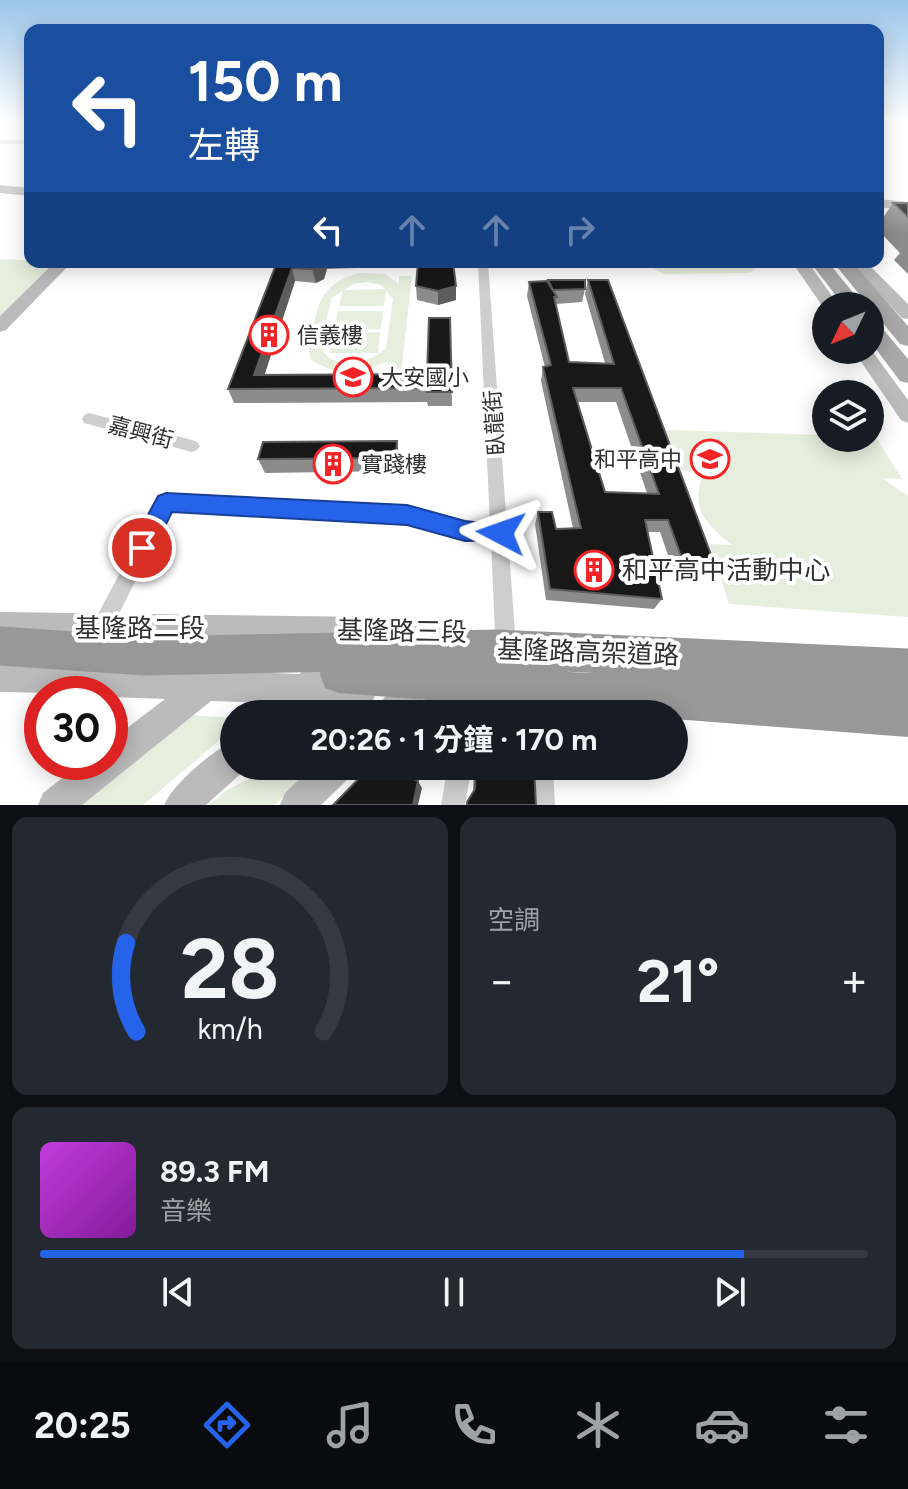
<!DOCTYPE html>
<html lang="zh-TW">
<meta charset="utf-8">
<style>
:root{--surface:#171b24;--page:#242831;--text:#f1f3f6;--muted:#9ea1a6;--line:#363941;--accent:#2563eb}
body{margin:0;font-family:Figtree,"Noto Sans TC",sans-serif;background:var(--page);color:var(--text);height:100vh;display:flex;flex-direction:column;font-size:30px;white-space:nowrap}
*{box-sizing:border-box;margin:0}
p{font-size:26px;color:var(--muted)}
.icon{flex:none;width:44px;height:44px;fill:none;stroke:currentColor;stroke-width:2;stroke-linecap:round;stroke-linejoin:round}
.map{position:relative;height:805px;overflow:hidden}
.details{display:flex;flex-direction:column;gap:12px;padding:12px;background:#0d0f14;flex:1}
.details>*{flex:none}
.hud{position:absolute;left:24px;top:24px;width:860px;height:244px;border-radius:16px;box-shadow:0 4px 20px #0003;background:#1a4fa0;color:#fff;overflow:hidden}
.needle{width:52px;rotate:227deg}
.buttons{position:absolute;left:812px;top:292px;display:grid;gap:16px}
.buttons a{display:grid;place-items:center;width:72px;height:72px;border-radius:50%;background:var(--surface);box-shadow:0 4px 20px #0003;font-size:40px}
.speed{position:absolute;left:24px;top:676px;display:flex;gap:16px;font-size:40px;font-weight:700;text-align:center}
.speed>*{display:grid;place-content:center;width:104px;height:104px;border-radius:50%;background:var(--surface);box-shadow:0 4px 20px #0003;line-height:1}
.speed .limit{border:12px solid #d22;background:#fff;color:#111}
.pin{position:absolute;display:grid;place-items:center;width:68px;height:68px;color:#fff;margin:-34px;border:4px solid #fff;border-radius:50%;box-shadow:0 2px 8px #0007}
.me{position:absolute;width:88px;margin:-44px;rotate:274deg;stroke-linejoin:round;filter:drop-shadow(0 0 6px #0008)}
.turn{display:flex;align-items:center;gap:28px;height:168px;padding:0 32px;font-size:36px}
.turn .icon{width:104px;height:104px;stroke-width:2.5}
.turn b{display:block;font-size:56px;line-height:68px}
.lanes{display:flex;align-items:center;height:76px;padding:0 32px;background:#0003;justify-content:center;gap:40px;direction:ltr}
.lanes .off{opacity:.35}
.big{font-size:60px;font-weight:700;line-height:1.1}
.details .widget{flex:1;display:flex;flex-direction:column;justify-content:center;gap:12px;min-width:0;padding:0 28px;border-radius:16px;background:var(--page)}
.details .dial{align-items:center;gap:0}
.dial svg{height:208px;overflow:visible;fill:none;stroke:var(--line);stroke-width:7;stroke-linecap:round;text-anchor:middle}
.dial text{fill:var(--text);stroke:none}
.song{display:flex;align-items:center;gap:24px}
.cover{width:96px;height:96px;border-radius:12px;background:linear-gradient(135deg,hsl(290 70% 55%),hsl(290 70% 35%))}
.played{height:8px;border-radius:4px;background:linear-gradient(90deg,var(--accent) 85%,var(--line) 85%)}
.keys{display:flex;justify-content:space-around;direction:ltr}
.heat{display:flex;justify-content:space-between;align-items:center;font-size:44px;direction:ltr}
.details .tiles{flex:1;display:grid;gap:12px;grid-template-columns:1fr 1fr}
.widget:last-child{grid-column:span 2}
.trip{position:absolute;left:220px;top:700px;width:468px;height:80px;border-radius:40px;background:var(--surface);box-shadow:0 4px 20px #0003;font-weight:700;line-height:80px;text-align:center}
.tab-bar{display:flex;height:128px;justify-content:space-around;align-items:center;background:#090b0e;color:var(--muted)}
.tab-bar .icon{width:56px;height:56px}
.tab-bar .current{color:var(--accent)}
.tab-bar b{font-size:36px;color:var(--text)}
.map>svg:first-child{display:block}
.green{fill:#e6efde;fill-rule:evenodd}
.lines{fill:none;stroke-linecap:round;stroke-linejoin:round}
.street{fill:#cecece;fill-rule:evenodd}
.secondary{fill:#bbb;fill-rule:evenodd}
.primary{fill:#a9a9a9;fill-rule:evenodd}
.highway{fill:#989898;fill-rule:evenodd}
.highway-bridge{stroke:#989898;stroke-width:39}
.wall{fill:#8c8c8c;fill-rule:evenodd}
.shaded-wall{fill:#5d5d5d}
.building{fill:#181818;stroke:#5d5d5d;stroke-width:2;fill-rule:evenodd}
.route{fill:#2563eb;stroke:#184099;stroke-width:2}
.labels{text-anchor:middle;stroke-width:8;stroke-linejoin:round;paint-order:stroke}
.poi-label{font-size:22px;fill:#313131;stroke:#fff;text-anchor:start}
.street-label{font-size:22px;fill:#313131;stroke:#fff}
.near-poi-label{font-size:26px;fill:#313131;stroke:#fff;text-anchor:start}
.near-street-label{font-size:26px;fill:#313131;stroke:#fff}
</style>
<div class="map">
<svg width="908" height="805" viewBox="0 0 908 805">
<rect width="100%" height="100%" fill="#fff"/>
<!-- green -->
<g class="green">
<path d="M0 259 61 262 0 325Z"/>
<path d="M639 262H764L750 273 665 274Z"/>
<path d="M360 273 385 274 399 284V276H412L400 383 385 382 388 361C359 375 338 377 310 359L309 351C317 312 315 284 360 273ZM367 282 381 285 393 299 386 348C370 364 328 373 320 344L332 298 353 284Z"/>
<path d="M386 289 384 306H339L343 290Z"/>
<path d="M338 311H383L381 329 334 330Z"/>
<path d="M380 332 378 353H329L333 333Z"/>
<path d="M666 430 826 435V438L876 437 902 479 882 478 908 496V617L729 604 709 544 732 545C705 523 689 508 704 472L681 470Z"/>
<path d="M189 715 234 718V728L143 805H77Z"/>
<path d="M275 766H315L275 805H209L225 791Z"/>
</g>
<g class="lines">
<!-- street -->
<g class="street">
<rect x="0" y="140" width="30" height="4"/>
<path d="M478 262H488L507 528 510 533 508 537 515 633 512 640 505 643 498 640 495 633 491 540 465 539 407 522 171 509 109 634 102 637 95 634 92 627 95 620 160 497 166 495 407 508 465 523 490 525Z"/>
<path d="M89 413 192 440 197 442 200 446 197 450 192 452 84 423 82 419 84 415Z"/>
<path d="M470 688 478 691 481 699 480 714H458L462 691Z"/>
<path d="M448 766H472L465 805H441Z"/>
<path d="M529 766H553L555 805H531Z"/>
</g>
<!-- secondary -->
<g class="secondary">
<path d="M0 185 30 188V196L0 193Z"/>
<path d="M878 199 908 202V210L878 207Z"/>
<path d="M55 262H72L6 330 0 332V316Z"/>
<path d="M792 262H808L839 306H826L825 310Z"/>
<path d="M850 262H866L908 304V319L902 318Z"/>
<path d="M870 348 908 400V423L901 420 853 350Z"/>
<path d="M0 612 444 618 454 622 458 632 454 642 444 646 344 645 349 647 354 657 340 676 361 677 372 681 376 692 372 703 361 707 311 705 301 714H263L268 703 211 701 82 805H38L43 793 83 762H110V741L165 699 110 697V694L0 692V662L203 670 211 667 221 671 299 674 334 645 0 640Z"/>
<path d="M411 678 422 682 426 693 412 714H374C381 698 395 685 411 678Z"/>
<path d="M234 741V766H247L246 769 206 805H164C173 784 213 750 234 741Z"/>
<path d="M313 766H353L349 778 321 805H280L285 793Z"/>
</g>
<!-- primary -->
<g class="primary">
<path d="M810 262H828L864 306H844Z"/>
<path d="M833 262H852L908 326V346L900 344Z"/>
<path d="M870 320 877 322 908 359V383L900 381 870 341Z"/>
</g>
<!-- highway -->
<path class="highway" d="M460 649 549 651 563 656 568 672 593 673 598 659 612 654 908 672V737L674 719V714H607L339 693 325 688 320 674 325 660 339 655 443 662 446 654Z"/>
<!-- highway-bridge -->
<path class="highway-bridge" d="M0 646 145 656 499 649 908 668"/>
</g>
<!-- wall -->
<g class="wall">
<path d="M893 203H908V274L894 260 900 253 878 230V225Z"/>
<path d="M277 262H355L356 268 327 269 324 279 316 283 295 281 264 375 427 374 450 318 452 406H428L427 402 234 403 228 389Z"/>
<path d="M388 262H453L456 300 438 305 417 300 416 286 418 268H389Z"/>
<path d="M548 280 585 289 582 302 556 304 569 362 605 363 585 294 588 280 715 565 705 577 676 578 660 532H647L662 599 654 609 546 600 535 524 538 512 556 529 573 528 541 381 543 367H545L527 296 529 282H548ZM577 402H616L647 493 605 492Z"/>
<path d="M399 455 398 471 265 473 258 459Z"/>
<path d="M474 766H534L473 792Z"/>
</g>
<!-- shaded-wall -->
<g class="shaded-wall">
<path d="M322 262H326L327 269 324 279 316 283 312 269Z"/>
<path d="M292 268 295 281 260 389 254 375Z"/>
<path d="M456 286V300L438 305V291Z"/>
<path d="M397 441 399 455 398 471 396 458Z"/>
<path d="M416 766H421L418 781 422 788 418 805H413V779Z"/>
</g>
<!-- building -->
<g class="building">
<path d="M893 203H908V217Z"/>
<path d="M277 262H322L321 265 312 269 292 268 254 375 427 374 429 318H450L452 392H427V388L228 389Z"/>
<path d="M418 262H453L456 286 438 291 416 286Z"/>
<path d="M548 280H585V289L553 290Z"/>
<path d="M588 280H608L715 565 685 567 668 520H645L662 599 550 589 538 512H552L556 529 581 528 543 367 551 365 529 282 547 281 557 297H554L569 362 614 364ZM573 388H621L659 494 605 492Z"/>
<path d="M397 441 396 458 258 459 263 442Z"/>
<path d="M371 766H416L413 779 418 781 413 805H333Z"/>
<path d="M476 766H534L536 805H467V802L475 789Z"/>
</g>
<!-- sky -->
<linearGradient id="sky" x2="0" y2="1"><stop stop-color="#9bc5eb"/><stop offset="0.52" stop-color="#fff"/><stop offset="1" stop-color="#fff" stop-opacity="0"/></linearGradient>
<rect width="908" height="234" fill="url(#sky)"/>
<!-- route -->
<path class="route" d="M166 493 407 505 465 521 509 526 512 533 509 540 465 541 407 525 172 512 150 556 142 559 134 556 131 548 134 541 158 496Z"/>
<!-- icons -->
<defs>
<g id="building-ring" transform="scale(2)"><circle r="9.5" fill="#fff" stroke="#f62426" stroke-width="1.5"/><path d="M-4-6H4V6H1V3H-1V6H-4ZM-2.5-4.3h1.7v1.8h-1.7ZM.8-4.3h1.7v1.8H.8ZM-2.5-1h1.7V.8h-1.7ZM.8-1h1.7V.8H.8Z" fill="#f62426"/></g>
<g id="school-ring" transform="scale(2)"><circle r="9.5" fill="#fff" stroke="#f62426" stroke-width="1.5"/><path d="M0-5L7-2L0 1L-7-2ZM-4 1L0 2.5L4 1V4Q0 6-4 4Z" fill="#f62426"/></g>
</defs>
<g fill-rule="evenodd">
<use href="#building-ring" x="269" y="335"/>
<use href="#school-ring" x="353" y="377"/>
<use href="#school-ring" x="710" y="459"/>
<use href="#building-ring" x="333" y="464"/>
<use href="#building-ring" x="594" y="570"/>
</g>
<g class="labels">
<!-- poi labels -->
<g class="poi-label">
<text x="297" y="343">信義樓</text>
<text x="381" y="385">大安國小</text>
<text x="682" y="467" text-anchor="end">和平高中</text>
<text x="361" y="472">實踐樓</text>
</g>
<!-- street labels -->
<g class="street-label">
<text transform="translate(494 423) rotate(-94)" y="8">臥龍街</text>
<text transform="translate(141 432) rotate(15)" y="8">嘉興街</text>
</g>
<!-- near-poi labels -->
<g class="near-poi-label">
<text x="622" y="579">和平高中活動中心</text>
</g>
<!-- near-street labels -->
<g class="near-street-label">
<text x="140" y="637">基隆路二段</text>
<text transform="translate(402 631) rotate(1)" y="9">基隆路三段</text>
<text transform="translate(588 652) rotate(2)" y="9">基隆路高架道路</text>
</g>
</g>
</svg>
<div class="buttons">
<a><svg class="needle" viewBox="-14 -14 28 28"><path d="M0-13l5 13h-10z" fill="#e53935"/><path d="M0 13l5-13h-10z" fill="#9ea1a6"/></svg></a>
<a><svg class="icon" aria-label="layers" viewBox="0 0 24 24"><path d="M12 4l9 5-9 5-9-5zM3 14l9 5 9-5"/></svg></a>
</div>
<div class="speed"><div class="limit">30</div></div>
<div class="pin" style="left:142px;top:548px;background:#d93025"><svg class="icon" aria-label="arrive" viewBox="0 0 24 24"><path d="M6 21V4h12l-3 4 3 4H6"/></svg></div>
<svg class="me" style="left:501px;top:533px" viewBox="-20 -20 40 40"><path d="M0-17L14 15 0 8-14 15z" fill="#2563eb" stroke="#fff" stroke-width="4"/></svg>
<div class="trip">20:26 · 1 分鐘 · 170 m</div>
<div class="hud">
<div class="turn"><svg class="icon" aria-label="left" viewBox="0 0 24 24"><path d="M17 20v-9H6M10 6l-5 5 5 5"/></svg><div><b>150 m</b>左轉</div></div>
<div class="lanes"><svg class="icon" aria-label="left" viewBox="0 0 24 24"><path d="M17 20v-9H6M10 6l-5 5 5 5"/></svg><svg class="icon off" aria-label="ahead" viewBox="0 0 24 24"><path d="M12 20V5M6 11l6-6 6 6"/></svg><svg class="icon off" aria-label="ahead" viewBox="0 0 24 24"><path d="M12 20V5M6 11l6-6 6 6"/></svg><svg class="icon off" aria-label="right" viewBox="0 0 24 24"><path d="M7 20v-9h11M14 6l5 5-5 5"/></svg></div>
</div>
</div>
<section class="details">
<div class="tiles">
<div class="widget dial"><svg viewBox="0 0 100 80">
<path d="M14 69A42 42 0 1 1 86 69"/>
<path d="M14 69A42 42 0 0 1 10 35" stroke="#2563eb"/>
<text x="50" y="56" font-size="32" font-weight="700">28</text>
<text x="50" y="72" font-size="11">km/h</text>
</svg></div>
<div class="widget"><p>空調</p>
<div class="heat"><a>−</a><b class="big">21°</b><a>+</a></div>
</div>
<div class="widget">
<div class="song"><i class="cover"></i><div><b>89.3 FM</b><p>音樂</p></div></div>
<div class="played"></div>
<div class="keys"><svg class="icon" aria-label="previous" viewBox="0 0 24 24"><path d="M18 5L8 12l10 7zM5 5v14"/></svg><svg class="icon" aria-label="pause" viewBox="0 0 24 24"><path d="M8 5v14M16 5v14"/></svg><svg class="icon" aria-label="next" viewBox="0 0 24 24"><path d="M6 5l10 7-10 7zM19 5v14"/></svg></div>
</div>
</div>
</section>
<nav class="tab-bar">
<b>20:25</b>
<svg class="icon current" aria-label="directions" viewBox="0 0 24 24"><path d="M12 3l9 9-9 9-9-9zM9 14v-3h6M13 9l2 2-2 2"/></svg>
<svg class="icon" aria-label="music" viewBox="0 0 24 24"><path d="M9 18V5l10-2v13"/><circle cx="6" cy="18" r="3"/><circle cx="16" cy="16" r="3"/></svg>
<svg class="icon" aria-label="phone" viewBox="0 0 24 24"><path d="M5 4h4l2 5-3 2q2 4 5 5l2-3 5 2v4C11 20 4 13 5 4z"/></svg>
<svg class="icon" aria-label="climate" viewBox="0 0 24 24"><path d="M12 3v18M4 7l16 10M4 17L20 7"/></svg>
<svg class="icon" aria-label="car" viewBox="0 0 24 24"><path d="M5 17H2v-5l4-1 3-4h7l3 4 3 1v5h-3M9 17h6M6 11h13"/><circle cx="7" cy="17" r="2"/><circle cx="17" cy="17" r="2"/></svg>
<svg class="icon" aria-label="filters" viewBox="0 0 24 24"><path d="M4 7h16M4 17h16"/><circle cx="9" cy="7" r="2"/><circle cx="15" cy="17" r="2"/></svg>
</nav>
